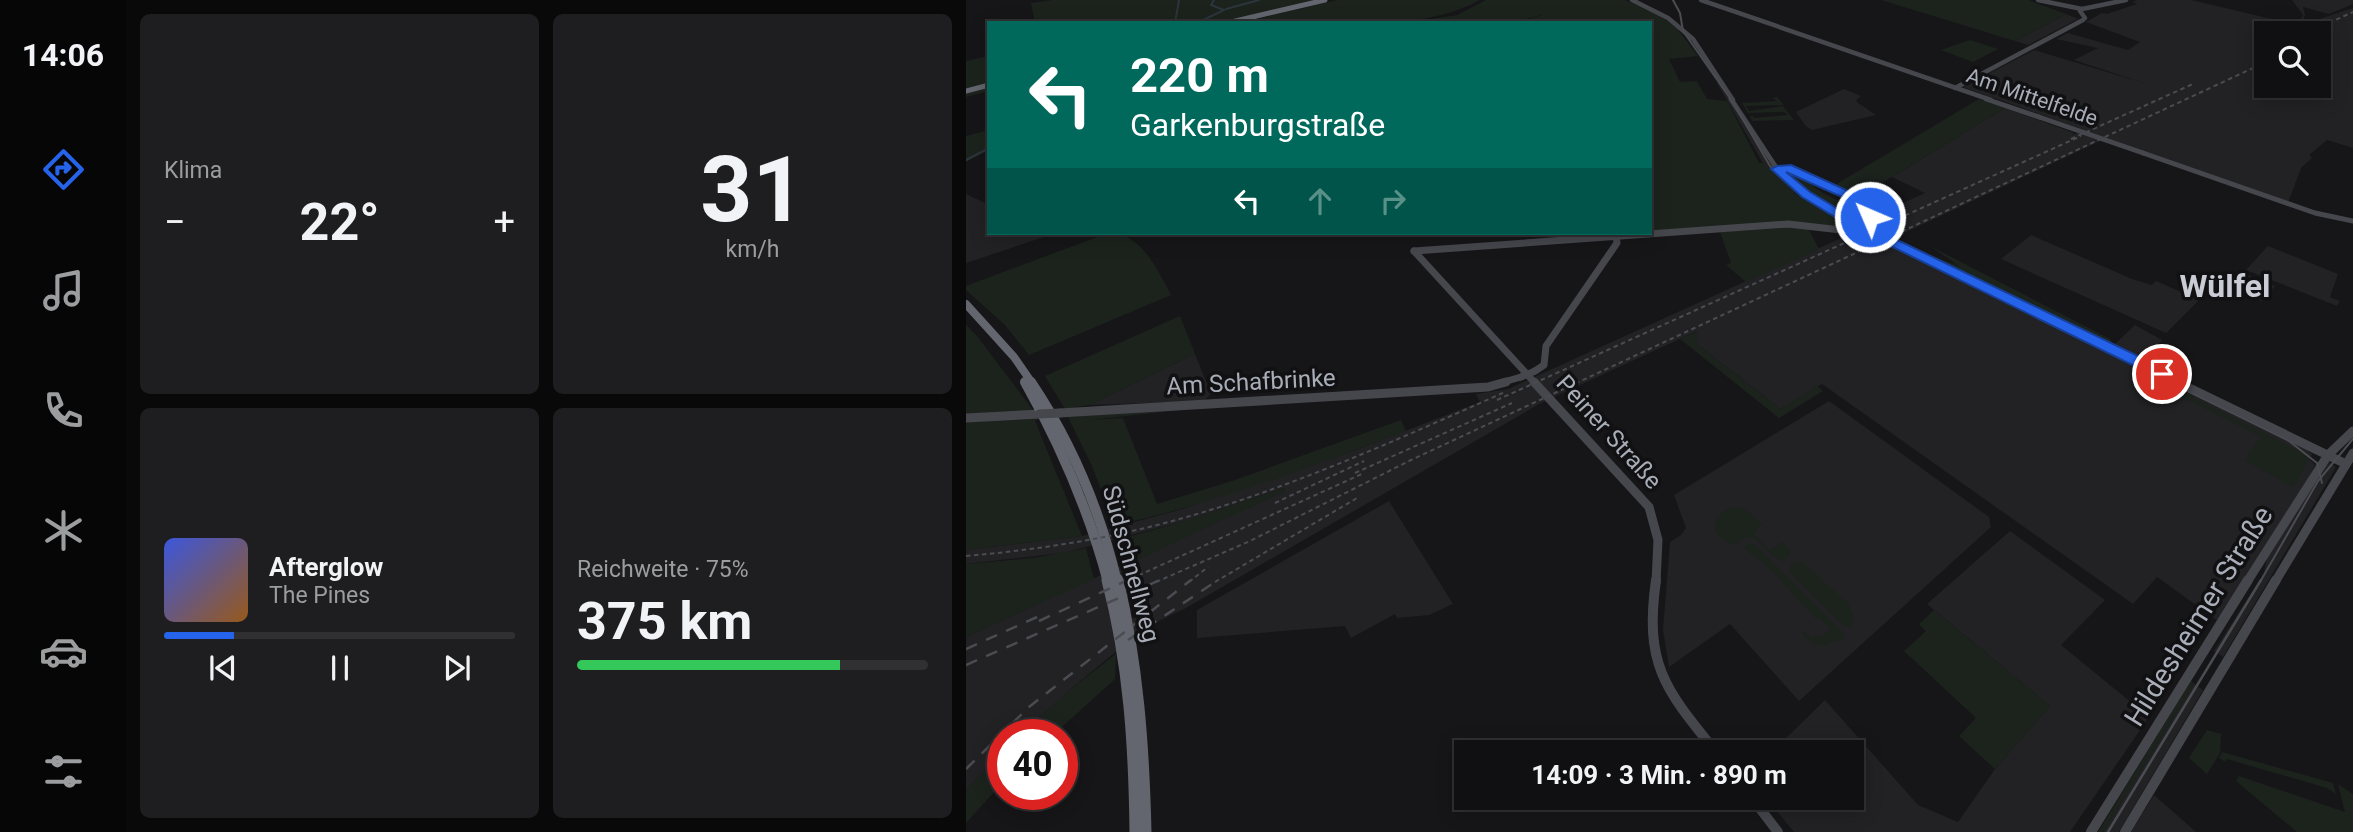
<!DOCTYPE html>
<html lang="de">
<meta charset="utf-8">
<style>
:root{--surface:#101012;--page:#1e1e20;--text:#f1f3f6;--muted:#9c9d9f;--line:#303032;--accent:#2563eb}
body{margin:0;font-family:Roboto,sans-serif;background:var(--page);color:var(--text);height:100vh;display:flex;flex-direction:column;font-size:26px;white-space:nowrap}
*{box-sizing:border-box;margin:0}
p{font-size:23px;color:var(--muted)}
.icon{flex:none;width:38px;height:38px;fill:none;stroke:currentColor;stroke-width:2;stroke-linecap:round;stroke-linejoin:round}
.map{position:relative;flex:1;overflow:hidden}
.side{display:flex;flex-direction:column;gap:14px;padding:14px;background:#09090a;width:840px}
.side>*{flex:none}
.top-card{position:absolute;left:21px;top:21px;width:665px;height:214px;border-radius:0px;box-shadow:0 4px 18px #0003,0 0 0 2px var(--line);background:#00695c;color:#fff;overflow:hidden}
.tools{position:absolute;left:1288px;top:21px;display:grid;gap:14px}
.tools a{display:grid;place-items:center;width:77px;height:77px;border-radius:0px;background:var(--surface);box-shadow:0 4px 18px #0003,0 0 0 2px var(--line);font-size:35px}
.speed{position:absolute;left:21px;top:719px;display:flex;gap:14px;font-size:35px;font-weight:700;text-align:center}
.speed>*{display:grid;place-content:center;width:91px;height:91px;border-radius:50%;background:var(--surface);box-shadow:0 4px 18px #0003,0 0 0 2px var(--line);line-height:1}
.speed .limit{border:10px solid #d22;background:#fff;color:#111}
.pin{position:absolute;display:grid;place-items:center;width:60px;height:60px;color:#fff;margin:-30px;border:4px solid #fff;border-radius:50%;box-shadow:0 2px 7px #0007}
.me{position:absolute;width:77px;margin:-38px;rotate:315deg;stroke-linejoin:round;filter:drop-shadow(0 0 5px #0008)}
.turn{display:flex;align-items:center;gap:24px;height:147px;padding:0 28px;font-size:32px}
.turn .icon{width:91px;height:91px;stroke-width:2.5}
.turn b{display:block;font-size:49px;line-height:60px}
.lanes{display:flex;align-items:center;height:66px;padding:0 28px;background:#0003;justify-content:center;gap:35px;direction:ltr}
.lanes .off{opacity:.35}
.big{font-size:52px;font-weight:700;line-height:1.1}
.side .widget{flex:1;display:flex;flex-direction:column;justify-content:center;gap:10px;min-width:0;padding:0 24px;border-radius:10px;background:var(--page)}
.side .dial{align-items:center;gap:0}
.dial b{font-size:91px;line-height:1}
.song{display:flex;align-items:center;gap:21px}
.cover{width:84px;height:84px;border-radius:10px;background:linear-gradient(135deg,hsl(230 70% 55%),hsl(30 70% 35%))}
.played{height:7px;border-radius:4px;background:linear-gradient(90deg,var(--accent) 20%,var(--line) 20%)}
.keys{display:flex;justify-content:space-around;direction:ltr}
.heat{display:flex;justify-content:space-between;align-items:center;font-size:38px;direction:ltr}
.charge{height:10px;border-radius:5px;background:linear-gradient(90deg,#34c759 75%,var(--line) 0)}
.side .tiles{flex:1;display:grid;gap:14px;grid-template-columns:repeat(2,1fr)}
.trip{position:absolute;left:488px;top:740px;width:410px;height:70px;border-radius:0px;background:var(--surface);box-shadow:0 4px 18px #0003,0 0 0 2px var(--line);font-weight:700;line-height:70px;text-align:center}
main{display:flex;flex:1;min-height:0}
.tab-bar{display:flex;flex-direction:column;width:126px;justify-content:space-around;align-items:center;background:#060607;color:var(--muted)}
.tab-bar .icon{width:49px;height:49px}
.tab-bar .selected{color:var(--accent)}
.tab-bar b{font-size:32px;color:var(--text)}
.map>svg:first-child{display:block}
.built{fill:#222225;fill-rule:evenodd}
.green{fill:#1c231d}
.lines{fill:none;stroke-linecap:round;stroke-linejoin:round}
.stream{stroke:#2c353c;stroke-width:2}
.secondary-far4{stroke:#45474d;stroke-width:4.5}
.secondary-far3{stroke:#45474d;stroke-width:5}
.secondary-far2{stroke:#45474d;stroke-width:7}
.secondary-far1{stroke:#45474d;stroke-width:9}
.secondary{stroke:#45474d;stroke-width:10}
.highway-far3{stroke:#63666e;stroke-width:5}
.highway-far2{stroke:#63666e;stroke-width:8}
.highway-far1{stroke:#63666e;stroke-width:10}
.highway{stroke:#63666e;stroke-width:13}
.tram-far1{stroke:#4a4c52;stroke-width:2}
.tram{stroke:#4a4c52;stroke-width:2.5}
.rail-far1{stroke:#4a4c52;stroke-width:2;stroke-dasharray:4.5 3.5;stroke-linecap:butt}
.rail{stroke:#4a4c52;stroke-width:2.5;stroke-dasharray:12 10;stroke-linecap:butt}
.secondary-bridge-far2{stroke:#45474d;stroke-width:5}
.secondary-bridge-far1{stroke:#45474d;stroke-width:7}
.secondary-bridge{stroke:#45474d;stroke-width:9}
.route{fill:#2563eb;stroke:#184099;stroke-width:2}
.labels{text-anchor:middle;stroke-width:7;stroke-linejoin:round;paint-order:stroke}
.far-street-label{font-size:21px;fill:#a8adb8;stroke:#111113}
.street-label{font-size:24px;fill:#a8adb8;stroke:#111113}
.near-street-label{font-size:28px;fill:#a8adb8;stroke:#111113}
.district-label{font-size:32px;font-weight:bold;fill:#c9ccd4;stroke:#111113}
</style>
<main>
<nav class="tab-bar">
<b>14:06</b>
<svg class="icon selected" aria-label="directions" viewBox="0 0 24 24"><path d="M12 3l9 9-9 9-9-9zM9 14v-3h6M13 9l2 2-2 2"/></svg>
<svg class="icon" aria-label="music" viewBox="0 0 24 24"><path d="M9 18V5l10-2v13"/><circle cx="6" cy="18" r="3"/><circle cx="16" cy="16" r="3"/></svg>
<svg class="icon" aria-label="phone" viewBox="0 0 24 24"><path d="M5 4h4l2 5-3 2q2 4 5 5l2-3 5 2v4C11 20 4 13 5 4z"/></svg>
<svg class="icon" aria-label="climate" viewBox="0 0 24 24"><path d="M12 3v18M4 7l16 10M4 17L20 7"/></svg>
<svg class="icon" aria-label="car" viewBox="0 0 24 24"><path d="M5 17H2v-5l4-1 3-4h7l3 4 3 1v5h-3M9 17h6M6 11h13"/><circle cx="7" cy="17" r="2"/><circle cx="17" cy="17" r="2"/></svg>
<svg class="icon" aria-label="filters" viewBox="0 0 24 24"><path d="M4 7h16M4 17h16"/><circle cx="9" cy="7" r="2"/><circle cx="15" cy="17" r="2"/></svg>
</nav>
<section class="side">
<div class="tiles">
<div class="widget"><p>Klima</p>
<div class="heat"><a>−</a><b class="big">22°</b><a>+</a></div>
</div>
<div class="widget dial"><b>31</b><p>km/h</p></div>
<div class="widget">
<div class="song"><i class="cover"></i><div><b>Afterglow</b><p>The Pines</p></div></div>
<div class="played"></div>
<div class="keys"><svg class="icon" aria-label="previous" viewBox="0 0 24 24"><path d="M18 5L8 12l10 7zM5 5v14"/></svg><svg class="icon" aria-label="pause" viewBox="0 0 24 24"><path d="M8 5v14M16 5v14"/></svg><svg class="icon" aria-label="next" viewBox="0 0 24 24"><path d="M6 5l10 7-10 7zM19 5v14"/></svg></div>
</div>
<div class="widget"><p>Reichweite · 75%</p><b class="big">375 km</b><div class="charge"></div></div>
</div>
</section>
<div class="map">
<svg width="1387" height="832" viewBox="0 0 1387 832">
<rect width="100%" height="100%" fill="#161618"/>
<!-- built -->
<g class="built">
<path d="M1171 0H1225L1332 25 1337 15 1326 0H1387V4L1363 14 1337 7 1339 15 1335 25 1387 8V148L1361 140 1343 155 1346 158 1335 168 1322 203 1138 139 917 243 923 242 1171 364 1168 368 1195 381 1199 378 1338 447 1346 454 1343 459 1349 465 1323 515 1255 623 1191 577 1167 604 856 384 815 409 731 344V331L575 403 220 608 180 627 101 692 55 735H37V752L0 790V637L319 491 317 488 222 520 97 553 0 564V550L116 536 213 510 390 450 514 402 510 394 542 389 924 216 909 218 901 200 922 210 959 193 926 177 1039 108 1108 133 1106 135 1118 130 997 87 1068 50 1181 84 1108 60 1132 48 1090 39 1102 33 1162 50 1174 42 1120 22 1136 13 1141 14 1171 4 1166 2ZM1300 33H1353V86H1300ZM172 594 177 611 147 633 145 606Z"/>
<path d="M1100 14 1112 19 1062 45 1049 41Z"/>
<path d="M751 83H754L796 152 814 176 845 201 887 224 883 226 850 208 812 180 797 163Z"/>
<path d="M878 89 895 96 890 100 892 103 910 115 846 130 840 126 830 112Z"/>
<path d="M0 194 23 205V233H90L0 263Z"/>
<path d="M1065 235 1166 279 1186 285 1190 281 1233 300 1200 333 1035 259Z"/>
<path d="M1302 246 1372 274 1364 297 1374 301 1371 306 1280 270Z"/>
<path d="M1281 275 1284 276 1309 286 1296 301 1263 288 1273 277Z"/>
<path d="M1169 325 1196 340 1181 359 1149 344Z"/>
<path d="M229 354 245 394 237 401 123 405Z"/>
<path d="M863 401 1023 517 1025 527 833 701 764 624 703 667 697 630 704 542 715 535 720 528 708 495Z"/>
<path d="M1363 462 1370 467 1257 657 1248 651 1298 573 1301 557Z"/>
<path d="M423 501 487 604 463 615 431 618 429 614 385 638 379 626 231 638V610Z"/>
<path d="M1044 531 1139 600 1095 645 1183 717 1104 832H828L800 798H886V752H806L859 700 952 805 992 822 1029 769 1084 706 961 604Z"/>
<path d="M1228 684 1237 690 1153 832H1137Z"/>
<path d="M1188 795 1230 832H1165Z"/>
</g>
<!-- green -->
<g class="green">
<path d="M87 0H353L256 23H69L65 3Z"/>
<path d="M371 0H514C451 35 346 23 275 23Z"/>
<path d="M520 0H659L694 16 710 27 732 56 703 59 714 82 731 81 741 99 761 101 793 163H797L831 195 885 227 876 230 836 223 687 231 684 227V23H551L579 14 545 23H441L491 15Z"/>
<path d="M915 0H1062L1100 14 1049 41Z"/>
<path d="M1004 40 1032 49 1007 62 975 50Z"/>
<path d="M23 56V91L0 97V61Z"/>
<path d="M811 97 818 105 780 106 783 111 817 106 828 120 786 121 784 116H788L787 118 822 115 818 112 782 113 775 101 778 103 811 101 806 98Z"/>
<path d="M1013 99 1039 108 893 197 869 185Z"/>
<path d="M23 130V150L0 162V136Z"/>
<path d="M826 171 858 194 899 212V218L894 222 850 197 821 172Z"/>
<path d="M811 228H842L853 249 780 282 760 265 765 263 754 232Z"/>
<path d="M142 233C176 233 191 269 205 295L63 355 39 325 0 290V286Z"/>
<path d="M964 246 1144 339 1146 343 964 255 993 266Z"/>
<path d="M214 316 229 354 123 405 99 409 79 376Z"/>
<path d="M0 325 11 336 73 418 69 421 116 536 0 550Z"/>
<path d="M732 331 731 344 815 409 851 386 857 391 813 418 714 339Z"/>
<path d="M1196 381 1337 453 1343 459 1328 488 1278 460 1295 437 1191 385Z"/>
<path d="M234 408 124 420 157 418 191 504 269 480 435 420 440 431C345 467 249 504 149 525L126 466 102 417Z"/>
<path d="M317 488 319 491 163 564 155 539 222 520Z"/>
<path d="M767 507H777L796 524 790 528 792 531 788 534 803 550 817 542 824 550V556L817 560 809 558 788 538H779L768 545C744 537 741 514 767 507Z"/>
<path d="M783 543 791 546 876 632 879 638 858 646 846 643 835 633 838 631 845 639 852 634 855 637 865 629 853 617 850 619 803 568 778 548Z"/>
<path d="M120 548 128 579 0 637V564L68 558Z"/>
<path d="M830 561H836L882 603 889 616 886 626 882 628 876 625 824 573V565Z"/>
<path d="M968 610 1084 706 1029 769 993 736 1010 718 938 651 960 631 953 624Z"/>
<path d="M150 654 149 679 87 735H55L101 692Z"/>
<path d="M1225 681 1228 684 1137 832H1132Z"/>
<path d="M1241 730 1255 734 1254 753 1241 774 1223 758Z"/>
<path d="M37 752V782L0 823V790Z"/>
<path d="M1256 752 1367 783 1370 794 1361 788 1261 759 1259 762 1253 758Z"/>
<path d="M1273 776 1379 812 1372 784 1387 794V832H1331L1270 781Z"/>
</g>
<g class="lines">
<!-- stream -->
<g class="stream">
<path d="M260 9 293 0"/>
<path d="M209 23 213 0"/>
<path d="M231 23 258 10 245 5 248 0"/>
<path d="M0 160 23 148"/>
</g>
<!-- secondary-far4 -->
<g class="secondary-far4">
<path d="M666 0 702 18 727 39 767 100"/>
<path d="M735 0 1025 100"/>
<path d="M1072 0 1116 9 1160 0"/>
<path d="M989 88 1117 20 1119 18 1114 11"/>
</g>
<!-- secondary-far3 -->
<g class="secondary-far3">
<path d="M765 99 813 172 840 195 888 223"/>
<path d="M1020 99 1073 117"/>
<path d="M1177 153 1349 213 1387 221"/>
<path d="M811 169 825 168 896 201 904 210V218L894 225"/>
<path d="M801 225H837"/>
</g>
<!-- secondary-far2 -->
<g class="secondary-far2">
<path d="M925 242 1215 383"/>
<path d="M448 251 569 383"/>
<path d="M448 251 822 224 875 230 897 224"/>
<path d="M569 371 578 365 580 346 651 243 650 236"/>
<path d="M534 383 555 377"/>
</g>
<!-- secondary-far1 -->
<g class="secondary-far1">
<path d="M568 382 683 507 692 540 690 582"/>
<path d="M1211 382 1380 464"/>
<path d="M94 413 522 387 540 382"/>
<path d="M0 418 73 414"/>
<path d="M1281 582 1362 455 1387 431"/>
<path d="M1309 582 1387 453"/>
</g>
<!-- secondary -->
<g class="secondary">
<path d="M690 580C678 665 699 689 750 752"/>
<path d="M786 798 812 832"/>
<path d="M1125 832 1282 580"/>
<path d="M1159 832 1310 580"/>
</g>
<!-- highway-far3 -->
<g class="highway-far3">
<path d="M261 23 359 0"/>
<path d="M0 91 23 85"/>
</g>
<!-- highway-far2 -->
<g class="highway-far2">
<path d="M0 304 48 357 66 383"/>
<path d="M59 381 60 383"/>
</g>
<!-- highway-far1 -->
<g class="highway-far1">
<path d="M59 382C95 446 123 511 142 582"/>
<path d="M65 382C106 443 134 510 151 582"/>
</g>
<!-- highway -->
<g class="highway">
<path d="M142 580C164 663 169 747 170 832"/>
<path d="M151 580C171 663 177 747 179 832"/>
</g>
<!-- tram-far1 -->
<g class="tram-far1">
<path d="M707 0 714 13 717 31 768 104 804 166 836 196 885 225 1323 441 1351 463 1356 483"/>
<path d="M1294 582 1352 481 1387 439"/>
</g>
<!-- tram -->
<path class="tram" d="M1142 832 1295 580"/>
<!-- rail-far1 -->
<g class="rail-far1">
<path d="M1315 33 1329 25"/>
<path d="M1341 33 1387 12"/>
<path d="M1105 139 1229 83"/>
<path d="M531 400 1115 136"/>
<path d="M389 473 546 403"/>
<path d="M309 503 398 461"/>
<path d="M0 556C46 552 92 546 138 537 277 510 410 449 539 392"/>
<path d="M158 582 398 473"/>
<path d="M190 582 284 541 445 460 1300 62"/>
<path d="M223 582 242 567"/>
<path d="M249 582 391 498"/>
</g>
<!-- rail -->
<g class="rail">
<path d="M73 621 162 580"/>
<path d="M162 640 252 580"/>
<path d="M0 649 80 613"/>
<path d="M0 665 194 580"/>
<path d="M0 769 63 707 225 580"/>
</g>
<!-- secondary-bridge-far2 -->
<g class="secondary-bridge-far2">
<path d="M1073 117 1177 153"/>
<path d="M888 223 893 225"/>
</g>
<!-- secondary-bridge-far1 -->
<g class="secondary-bridge-far1">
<path d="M889 224 925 242"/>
<path d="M555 377 569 371"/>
</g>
<!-- secondary-bridge -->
<path class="secondary-bridge" d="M73 414 94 413"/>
</g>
<!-- route -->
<path class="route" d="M825 165 900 199 909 209V220H900L897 209 892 204 820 172 844 192 892 221 1201 370 1204 374 1201 377H1191L884 226 836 197 805 169 811 166Z"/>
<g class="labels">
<!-- far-street labels -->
<g class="far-street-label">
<text transform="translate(1066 97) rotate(19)" y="7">Am Mittelfelde</text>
</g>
<!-- street labels -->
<g class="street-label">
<text transform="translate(285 382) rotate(-3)" y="8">Am Schafbrinke</text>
<text transform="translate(643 432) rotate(48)" y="8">Peiner Straße</text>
<text transform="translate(165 564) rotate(75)" y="8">Südschnellweg</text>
</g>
<!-- near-street labels -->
<g class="near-street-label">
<text transform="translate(1232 616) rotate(-58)" y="10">Hildesheimer Straße</text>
</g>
<!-- district labels -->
<g class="district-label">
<text x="1259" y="297">Wülfel</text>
</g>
</g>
</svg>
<div class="tools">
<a><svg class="icon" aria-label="search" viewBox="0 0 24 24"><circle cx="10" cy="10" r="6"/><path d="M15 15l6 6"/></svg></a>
</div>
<div class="speed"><div class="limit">40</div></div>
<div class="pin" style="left:1196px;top:374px;background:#d93025"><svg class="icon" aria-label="arrive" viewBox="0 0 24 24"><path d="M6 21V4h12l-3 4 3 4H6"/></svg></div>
<svg class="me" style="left:904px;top:217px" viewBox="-20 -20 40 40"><circle r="17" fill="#2563eb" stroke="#fff" stroke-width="3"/><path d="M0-11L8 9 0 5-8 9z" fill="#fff"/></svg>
<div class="trip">14:09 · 3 Min. · 890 m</div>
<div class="top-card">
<div class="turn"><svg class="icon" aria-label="left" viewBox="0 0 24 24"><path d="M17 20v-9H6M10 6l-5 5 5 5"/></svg><div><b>220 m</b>Garkenburgstraße</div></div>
<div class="lanes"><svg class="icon" aria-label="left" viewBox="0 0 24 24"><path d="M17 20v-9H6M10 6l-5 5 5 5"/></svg><svg class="icon off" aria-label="ahead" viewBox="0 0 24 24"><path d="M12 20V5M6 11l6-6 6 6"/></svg><svg class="icon off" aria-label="right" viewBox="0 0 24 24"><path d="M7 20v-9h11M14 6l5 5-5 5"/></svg></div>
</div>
</div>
</main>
